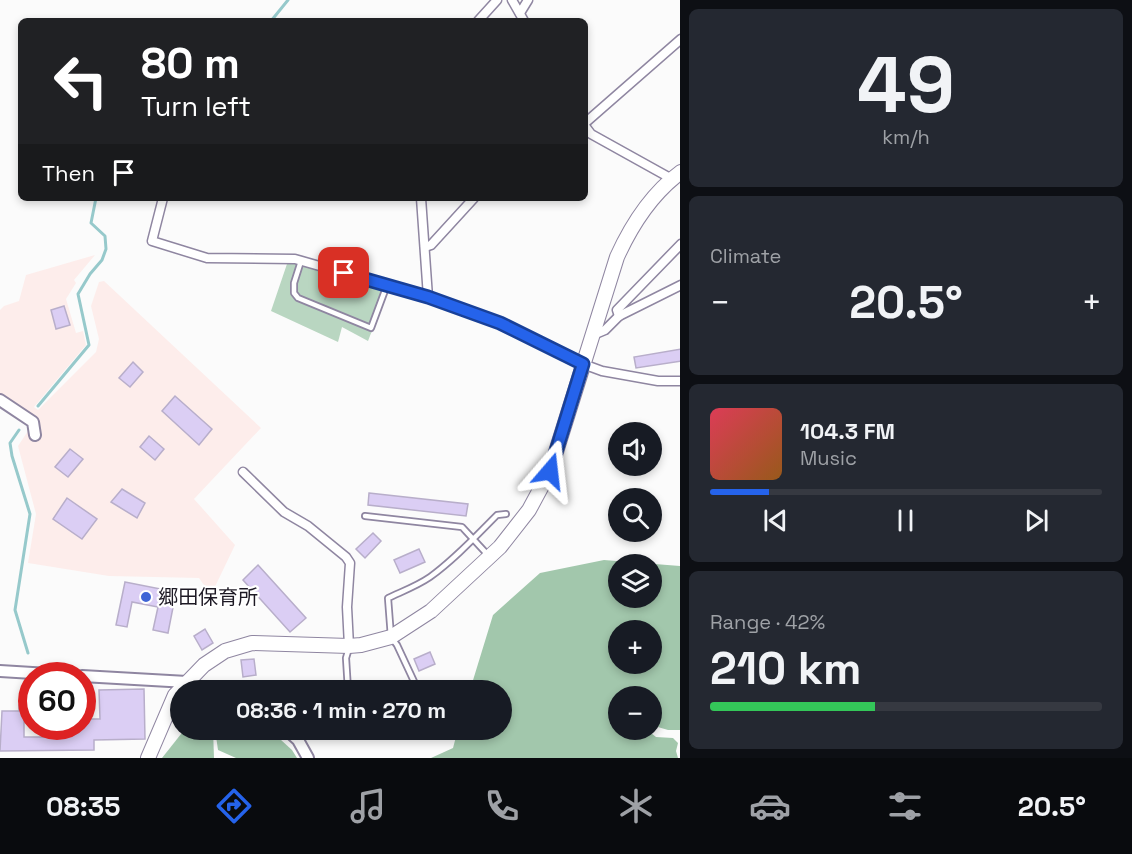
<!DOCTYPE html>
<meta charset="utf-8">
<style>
:root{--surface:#171b24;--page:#242831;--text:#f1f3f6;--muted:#9ea1a6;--line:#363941;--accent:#2563eb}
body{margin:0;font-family:"Space Grotesk","Noto Sans JP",sans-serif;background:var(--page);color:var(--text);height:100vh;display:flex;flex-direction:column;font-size:22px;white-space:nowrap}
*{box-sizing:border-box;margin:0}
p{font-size:20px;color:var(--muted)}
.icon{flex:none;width:33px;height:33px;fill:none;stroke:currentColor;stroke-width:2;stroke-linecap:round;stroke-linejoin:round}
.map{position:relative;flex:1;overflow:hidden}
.sheet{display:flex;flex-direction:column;gap:9px;padding:9px;background:#0d0f14;width:452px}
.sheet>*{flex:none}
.guide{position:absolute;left:18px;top:18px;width:570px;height:183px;border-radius:9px;box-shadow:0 3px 9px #0003;background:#202124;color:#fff;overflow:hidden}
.tools{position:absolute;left:608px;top:422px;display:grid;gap:12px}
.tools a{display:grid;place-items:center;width:54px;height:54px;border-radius:50%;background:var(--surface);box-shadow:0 3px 9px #0003;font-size:30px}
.speed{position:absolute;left:18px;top:662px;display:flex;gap:12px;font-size:30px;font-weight:700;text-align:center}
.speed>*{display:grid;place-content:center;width:78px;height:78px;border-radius:50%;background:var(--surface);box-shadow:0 3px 9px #0003;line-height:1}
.speed .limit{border:9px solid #d22;background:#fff;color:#111}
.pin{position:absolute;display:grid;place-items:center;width:51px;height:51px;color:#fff;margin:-26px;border-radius:12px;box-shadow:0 3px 9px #0006}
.me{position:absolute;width:66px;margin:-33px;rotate:17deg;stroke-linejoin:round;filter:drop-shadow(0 0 4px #0008)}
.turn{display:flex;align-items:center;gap:21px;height:126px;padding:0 24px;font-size:27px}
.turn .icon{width:78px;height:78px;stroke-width:2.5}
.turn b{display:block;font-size:42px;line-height:51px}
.then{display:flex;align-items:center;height:57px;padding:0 24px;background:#0003;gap:12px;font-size:22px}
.big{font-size:45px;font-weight:800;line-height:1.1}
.sheet .tile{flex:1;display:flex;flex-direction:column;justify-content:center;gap:9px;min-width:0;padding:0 21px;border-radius:9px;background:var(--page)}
.sheet .dial{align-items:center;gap:0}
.dial b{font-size:78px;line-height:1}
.song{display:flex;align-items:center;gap:18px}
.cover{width:72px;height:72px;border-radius:9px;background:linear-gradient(135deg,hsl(350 70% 55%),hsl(30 70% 35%))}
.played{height:6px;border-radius:3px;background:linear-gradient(90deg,var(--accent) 15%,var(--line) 15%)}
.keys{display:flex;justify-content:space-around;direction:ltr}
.heat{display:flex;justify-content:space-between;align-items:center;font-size:33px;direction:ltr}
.charge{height:9px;border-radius:4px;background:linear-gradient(90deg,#34c759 42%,var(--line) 0)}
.trip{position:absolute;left:170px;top:680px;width:342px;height:60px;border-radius:30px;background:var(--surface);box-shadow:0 3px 9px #0003;font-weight:800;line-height:60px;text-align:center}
.tabs{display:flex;height:96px;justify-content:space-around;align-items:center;background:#090b0e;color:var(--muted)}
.tabs .icon{width:42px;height:42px}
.tabs .current{color:var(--accent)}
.tabs b{font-size:27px;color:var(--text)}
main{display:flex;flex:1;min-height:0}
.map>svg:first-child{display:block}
.industrial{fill:#fdedeb}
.green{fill:#b9d6c1}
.forest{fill:#a2c7ac;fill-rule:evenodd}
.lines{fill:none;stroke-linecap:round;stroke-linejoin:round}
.stream{stroke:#96c9cb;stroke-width:3}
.building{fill:#dbcef4;stroke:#b8aeca;stroke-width:1.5}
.service-casing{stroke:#8f86a1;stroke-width:8}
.minor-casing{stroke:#8f86a1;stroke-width:11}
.tertiary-casing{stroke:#8f86a1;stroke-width:14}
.primary-casing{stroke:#8f86a1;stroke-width:16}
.service{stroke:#fff;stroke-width:4.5}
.minor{stroke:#fff;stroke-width:8}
.tertiary{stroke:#fff;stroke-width:10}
.primary{stroke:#fff;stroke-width:14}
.route-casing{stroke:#184099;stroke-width:15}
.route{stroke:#2563eb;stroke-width:10}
.poi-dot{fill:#3f64d6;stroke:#fff;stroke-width:2}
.labels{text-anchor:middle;stroke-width:4.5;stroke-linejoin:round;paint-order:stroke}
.poi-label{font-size:20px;fill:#1d1924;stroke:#fff;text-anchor:start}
</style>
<main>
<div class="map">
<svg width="681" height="758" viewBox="0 0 681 758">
<rect width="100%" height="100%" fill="#fbfbfb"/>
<!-- industrial -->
<path class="industrial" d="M95 255 74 280 76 283 66 299 76 333 83 331 86 345 34 407 38 410 96 352 99 339 91 306 99 282 104 281 261 428 194 499 235 545 211 595 199 578 109 576 28 563 36 514 18 446 28 431V426L0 407V310L4 306 19 301 26 275Z"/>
<!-- green -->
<path class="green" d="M288 261 388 289 368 341 342 327 338 342 271 311Z"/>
<!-- forest -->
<g class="forest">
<path d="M604 560 680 566V730H668L651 725V696H618V729H646L656 737 673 738 678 743 676 751 678 758H431L453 748 458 729H501V690H470L493 615 540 573ZM618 564H651V597H618ZM618 630H651V663H618Z"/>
<path d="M185 729H213L214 758H162Z"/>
<path d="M215 729H269L292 750 297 758H236L218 750Z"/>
</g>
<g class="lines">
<!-- stream -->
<g class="stream">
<path d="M271 21 288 0"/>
<path d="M38 406 89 345 78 294 90 274 102 260 106 249 105 236 91 223 96 198"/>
<path d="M19 430 10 443 12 456 30 514 15 610 28 653"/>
</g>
</g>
<!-- building -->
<g class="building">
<path d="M64 306 70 325 56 329 51 310Z"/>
<path d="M681 349V361L636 368 634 357Z"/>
<path d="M133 362 143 372 130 387 119 378Z"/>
<path d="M175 396 212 429 199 445 162 411Z"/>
<path d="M149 436 164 449 155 460 140 447Z"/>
<path d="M70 449 83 459 68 477 55 467Z"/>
<path d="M122 489 145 503 137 518 111 502Z"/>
<path d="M369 493 468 504 466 516 368 505Z"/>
<path d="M67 498 97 519 82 539 53 519Z"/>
<path d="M373 533 381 541 365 558 356 549Z"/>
<path d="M419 549 425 562 400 573 394 560Z"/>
<path d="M258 565 306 618 290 632 243 580Z"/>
<path d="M125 582 176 592 168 633 153 630 158 607 132 602 127 627 116 625Z"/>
<path d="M205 629 213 643 202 650 194 636Z"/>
<path d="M430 652 435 664 419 671 414 659Z"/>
<path d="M254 659 256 675 243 677 241 660Z"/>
<path d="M144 689 145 739 94 740V750L0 751 2 711H19V705H24V701H32V714H24V737H57L56 727 82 726V719H100L99 690Z"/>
</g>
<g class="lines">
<!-- service casing -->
<g class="service-casing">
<g id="service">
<path d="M301 261 294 283V293L298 298 371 328 387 285"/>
<path d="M365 516 462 527 487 554"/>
<path d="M348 690 346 658 349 648"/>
<path d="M418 690 397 645 391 637 388 598C403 591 417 586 430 577 455 559 476 536 497 515L506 514"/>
<path d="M352 729V733"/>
</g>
</g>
<!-- minor casing -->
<g class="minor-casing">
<g id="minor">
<path d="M512 0 524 21"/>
<path d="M520 13 528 0"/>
<path d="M478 21 497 0"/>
<path d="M585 123 681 39"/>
<path d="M585 126 591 134 672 179"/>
<path d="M163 198 152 241 207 258 295 259 428 297 500 323 583 364 602 371 658 381H681"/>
<path d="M421 198 428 297"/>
<path d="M425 247 431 245 474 198"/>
<path d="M619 316 617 310 681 244"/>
<path d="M593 335 605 330 619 316 681 285"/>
<path d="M243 472 284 512 308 526 346 557 350 563 347 607 349 646"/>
</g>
</g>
<!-- tertiary casing -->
<g class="tertiary-casing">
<g id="tertiary">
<path d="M0 400 33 422 35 435"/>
<path d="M0 671 65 675"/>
<path d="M82 676 187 682 204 690"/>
<path d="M286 729 298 740 308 758"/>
</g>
</g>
<!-- primary casing -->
<g class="primary-casing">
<path id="primary" d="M148 758 175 695 204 665 225 651 252 643 349 646 361 645 391 637 431 611 500 547 529 510 550 471 617 257C632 224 651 194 681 172"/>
</g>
<!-- service -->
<use href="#service" class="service"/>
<!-- minor -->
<use href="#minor" class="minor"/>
<!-- tertiary -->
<use href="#tertiary" class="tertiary"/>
<!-- primary -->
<use href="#primary" class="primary"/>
</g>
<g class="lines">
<!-- route casing -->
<g class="route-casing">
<path id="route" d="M344 273 428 297 500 323 583 364 550 471"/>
</g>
<!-- route -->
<use href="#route" class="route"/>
</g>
<!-- markers -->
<circle class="poi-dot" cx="146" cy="597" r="6"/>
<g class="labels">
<!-- poi labels -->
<g class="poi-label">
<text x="158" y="604">郷田保育所</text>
</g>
</g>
</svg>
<div class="tools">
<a><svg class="icon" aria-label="sound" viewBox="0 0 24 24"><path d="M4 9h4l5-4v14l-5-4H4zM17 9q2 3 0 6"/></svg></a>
<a><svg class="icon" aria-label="search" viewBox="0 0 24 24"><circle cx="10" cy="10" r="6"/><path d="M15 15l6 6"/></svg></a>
<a><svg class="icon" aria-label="layers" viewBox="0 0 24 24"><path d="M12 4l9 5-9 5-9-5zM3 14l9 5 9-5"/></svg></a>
<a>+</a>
<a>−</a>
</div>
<div class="speed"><div class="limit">60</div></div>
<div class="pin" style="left:344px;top:273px;background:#d93025"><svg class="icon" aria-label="arrive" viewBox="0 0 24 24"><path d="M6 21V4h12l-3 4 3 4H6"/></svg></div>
<svg class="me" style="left:550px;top:471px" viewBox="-20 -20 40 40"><path d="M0-17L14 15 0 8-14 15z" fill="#2563eb" stroke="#fff" stroke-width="4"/></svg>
<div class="trip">08:36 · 1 min · 270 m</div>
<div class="guide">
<div class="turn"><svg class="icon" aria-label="left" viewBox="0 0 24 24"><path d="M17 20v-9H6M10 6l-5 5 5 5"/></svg><div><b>80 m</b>Turn left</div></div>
<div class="then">Then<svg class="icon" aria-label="arrive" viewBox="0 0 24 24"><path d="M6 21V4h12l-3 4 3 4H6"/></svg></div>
</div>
</div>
<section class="sheet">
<div class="tile dial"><b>49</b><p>km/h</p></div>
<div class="tile"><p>Climate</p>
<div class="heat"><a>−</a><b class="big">20.5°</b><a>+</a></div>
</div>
<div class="tile">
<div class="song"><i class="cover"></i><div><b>104.3 FM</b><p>Music</p></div></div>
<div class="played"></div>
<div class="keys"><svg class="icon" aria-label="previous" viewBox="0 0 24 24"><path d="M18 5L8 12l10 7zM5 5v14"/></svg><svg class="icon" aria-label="pause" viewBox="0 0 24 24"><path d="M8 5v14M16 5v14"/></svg><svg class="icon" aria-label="next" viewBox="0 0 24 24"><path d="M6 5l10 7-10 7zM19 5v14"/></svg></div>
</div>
<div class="tile"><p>Range · 42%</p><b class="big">210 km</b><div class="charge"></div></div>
</section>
</main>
<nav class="tabs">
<b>08:35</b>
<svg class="icon current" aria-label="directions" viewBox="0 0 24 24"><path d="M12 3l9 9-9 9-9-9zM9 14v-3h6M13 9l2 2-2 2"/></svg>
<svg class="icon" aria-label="music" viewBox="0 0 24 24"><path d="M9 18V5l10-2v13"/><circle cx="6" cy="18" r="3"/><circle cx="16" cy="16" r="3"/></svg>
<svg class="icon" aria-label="phone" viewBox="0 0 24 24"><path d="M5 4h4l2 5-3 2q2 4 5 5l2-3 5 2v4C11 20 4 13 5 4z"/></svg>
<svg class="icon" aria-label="climate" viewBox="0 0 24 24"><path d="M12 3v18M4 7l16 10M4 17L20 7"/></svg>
<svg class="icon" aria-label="car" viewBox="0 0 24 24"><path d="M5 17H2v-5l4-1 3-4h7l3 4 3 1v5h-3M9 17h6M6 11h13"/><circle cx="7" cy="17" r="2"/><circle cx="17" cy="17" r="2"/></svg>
<svg class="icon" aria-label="filters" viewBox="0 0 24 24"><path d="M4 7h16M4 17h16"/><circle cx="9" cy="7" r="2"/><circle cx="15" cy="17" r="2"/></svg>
<b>20.5°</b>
</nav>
